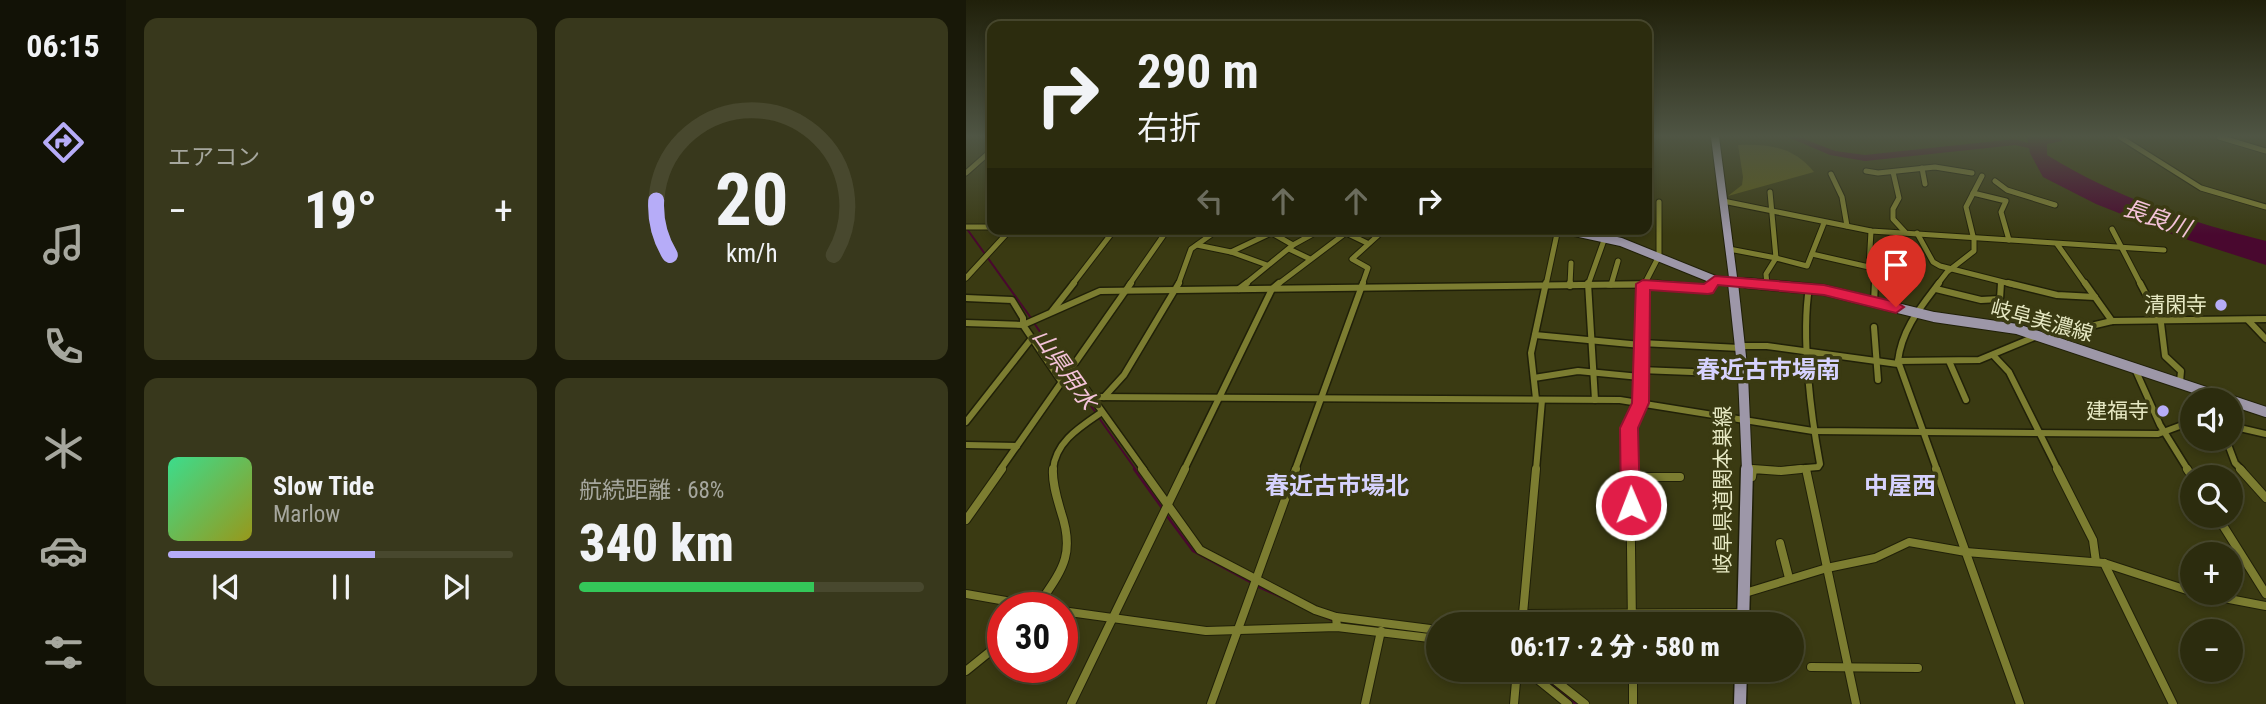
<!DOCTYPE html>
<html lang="ja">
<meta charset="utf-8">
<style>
:root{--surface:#2c2c0e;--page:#38381c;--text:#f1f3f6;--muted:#a6a79e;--line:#48482e;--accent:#b6acf8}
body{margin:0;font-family:"Roboto Condensed","Noto Sans JP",sans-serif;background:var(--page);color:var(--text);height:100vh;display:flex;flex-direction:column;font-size:26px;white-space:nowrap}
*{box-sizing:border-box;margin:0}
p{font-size:23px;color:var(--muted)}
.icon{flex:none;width:38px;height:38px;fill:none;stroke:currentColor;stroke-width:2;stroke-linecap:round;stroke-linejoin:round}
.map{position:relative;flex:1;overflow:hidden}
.drawer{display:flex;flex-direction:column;gap:18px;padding:18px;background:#181808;width:840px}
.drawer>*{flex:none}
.top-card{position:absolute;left:21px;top:21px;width:665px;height:214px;border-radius:14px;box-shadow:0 4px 10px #0003,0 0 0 2px var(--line);background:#2c2c0e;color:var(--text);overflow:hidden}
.tools{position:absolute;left:1214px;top:388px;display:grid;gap:14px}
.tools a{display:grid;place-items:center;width:63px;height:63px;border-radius:50%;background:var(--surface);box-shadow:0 4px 10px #0003,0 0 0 2px var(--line);font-size:35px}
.speed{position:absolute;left:21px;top:592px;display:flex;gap:14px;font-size:35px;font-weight:700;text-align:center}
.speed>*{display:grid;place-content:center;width:91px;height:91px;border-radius:50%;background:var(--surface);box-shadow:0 4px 10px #0003,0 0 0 2px var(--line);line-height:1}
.speed .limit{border:10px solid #d22;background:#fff;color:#111}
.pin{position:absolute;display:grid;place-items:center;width:60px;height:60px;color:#fff;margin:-72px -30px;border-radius:50% 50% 50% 0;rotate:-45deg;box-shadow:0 0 7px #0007}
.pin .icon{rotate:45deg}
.me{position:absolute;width:77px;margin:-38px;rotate:359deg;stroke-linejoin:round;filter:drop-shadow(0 0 5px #0008)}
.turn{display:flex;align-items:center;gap:24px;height:147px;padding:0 35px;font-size:32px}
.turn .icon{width:91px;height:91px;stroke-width:2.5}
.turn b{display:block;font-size:49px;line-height:60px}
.lanes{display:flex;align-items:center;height:66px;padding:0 35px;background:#0003;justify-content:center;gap:35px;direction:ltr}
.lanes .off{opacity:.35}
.big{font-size:52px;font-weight:800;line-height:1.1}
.drawer .tile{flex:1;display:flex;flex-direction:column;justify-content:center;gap:10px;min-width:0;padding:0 24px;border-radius:14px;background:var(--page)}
.drawer .dial{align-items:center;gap:0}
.dial svg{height:182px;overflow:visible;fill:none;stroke:var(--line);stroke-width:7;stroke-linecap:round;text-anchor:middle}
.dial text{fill:var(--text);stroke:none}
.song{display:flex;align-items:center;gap:21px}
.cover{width:84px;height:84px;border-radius:10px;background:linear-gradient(135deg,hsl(150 70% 55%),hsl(60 70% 35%))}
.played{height:7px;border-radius:4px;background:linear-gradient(90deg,var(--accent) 60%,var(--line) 60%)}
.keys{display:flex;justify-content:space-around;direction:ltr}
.heat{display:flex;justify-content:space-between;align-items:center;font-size:38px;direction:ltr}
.charge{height:10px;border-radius:5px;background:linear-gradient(90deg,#34c759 68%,var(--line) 0)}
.drawer .tiles{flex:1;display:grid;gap:18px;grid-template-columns:repeat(2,1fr)}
.trip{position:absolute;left:460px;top:612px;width:378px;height:70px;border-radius:35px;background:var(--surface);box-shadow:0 4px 10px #0003,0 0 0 2px var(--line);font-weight:800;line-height:70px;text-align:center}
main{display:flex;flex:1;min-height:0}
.dock{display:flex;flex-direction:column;width:126px;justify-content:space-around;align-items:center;background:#121206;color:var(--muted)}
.dock .icon{width:49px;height:49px}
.dock .active{color:var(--accent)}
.dock b{font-size:32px;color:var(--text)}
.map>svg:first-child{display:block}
.green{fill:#595918}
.water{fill:#49082f}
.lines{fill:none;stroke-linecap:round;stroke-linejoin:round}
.stream-far1{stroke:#49082f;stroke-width:2}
.stream{stroke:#49082f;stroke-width:2.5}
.river{fill:#49082f;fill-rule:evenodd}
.minor-far2-casing{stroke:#202008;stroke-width:7}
.minor-far1-casing{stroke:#202008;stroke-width:9}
.minor-casing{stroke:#202008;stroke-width:10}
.primary-far2-casing{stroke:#202008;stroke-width:10}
.primary-far1-casing{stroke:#202008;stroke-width:12}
.primary-casing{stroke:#202008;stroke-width:15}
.minor-far2{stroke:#7c7d31;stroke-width:5}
.minor-far1{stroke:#7c7d31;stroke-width:6}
.minor{stroke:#7c7d31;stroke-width:8}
.primary-far2{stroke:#9d97a8;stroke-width:8}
.primary-far1{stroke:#9d97a8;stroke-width:10}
.primary{stroke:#9d97a8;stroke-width:12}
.route{fill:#e11d48;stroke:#92132f;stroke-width:2}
.poi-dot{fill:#b6acf8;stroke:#3a3a12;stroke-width:2.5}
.labels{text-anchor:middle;stroke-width:7;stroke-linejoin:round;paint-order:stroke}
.poi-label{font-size:21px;fill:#e6e8c3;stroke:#3a3a12;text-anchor:end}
.street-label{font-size:21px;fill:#e6e8c3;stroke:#3a3a12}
.water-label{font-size:23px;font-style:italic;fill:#f5c3da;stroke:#3a3a12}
.quarter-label{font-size:24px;font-weight:bold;fill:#d6d2fe;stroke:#3a3a12}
</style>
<main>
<nav class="dock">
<b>06:15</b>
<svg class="icon active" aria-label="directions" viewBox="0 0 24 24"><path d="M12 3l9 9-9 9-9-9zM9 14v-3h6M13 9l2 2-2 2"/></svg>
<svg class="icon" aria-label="music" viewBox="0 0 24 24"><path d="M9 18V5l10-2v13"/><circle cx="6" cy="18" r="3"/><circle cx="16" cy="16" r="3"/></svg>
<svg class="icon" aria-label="phone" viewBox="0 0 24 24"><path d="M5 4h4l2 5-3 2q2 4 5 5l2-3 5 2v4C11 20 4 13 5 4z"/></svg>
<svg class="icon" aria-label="climate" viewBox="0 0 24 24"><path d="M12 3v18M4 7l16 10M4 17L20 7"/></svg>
<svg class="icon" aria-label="car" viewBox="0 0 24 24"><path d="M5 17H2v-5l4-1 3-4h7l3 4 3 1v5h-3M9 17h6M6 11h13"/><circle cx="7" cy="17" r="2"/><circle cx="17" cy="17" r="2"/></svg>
<svg class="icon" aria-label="filters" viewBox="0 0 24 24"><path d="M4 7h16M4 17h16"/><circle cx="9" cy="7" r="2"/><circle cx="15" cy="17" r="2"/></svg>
</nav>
<section class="drawer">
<div class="tiles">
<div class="tile"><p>エアコン</p>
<div class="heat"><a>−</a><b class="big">19°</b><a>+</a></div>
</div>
<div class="tile dial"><svg viewBox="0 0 100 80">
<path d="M14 69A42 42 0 1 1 86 69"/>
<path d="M14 69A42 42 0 0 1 8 45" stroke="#b6acf8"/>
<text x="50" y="56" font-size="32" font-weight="700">20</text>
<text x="50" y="72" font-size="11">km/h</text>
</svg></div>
<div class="tile">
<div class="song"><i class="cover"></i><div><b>Slow Tide</b><p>Marlow</p></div></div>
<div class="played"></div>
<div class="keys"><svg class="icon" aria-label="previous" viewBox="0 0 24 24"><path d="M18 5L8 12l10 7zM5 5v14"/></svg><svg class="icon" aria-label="pause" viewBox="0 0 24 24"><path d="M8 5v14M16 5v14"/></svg><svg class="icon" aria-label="next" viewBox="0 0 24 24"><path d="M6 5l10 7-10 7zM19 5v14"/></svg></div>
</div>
<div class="tile"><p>航続距離 · 68%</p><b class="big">340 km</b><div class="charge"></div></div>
</div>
</section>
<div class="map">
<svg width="1300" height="704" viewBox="0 0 1300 704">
<rect width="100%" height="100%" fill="#3a3a12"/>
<!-- green -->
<path class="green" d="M772 145C804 144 828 147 848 172L762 196 776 185 777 177Z"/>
<!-- water -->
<path class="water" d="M1061 137H1095L1096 141 1081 144V155C1149 197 1223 222 1300 241V265L1216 238 1130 204 1077 177 1064 153Z"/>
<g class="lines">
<!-- stream-far1 -->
<g class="stream-far1">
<path d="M1 229 65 318"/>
<path d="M68 323 100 370"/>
<path d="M103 375 130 413"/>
<path d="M133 418 170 470"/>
</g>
<!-- stream -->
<g class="stream">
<path d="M168 469 196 508"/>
<path d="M201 516 227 551 286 583"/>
<path d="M291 586 368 621"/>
<path d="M374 622 427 628"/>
<path d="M570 670 610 704"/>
</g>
<!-- river -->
<path class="river" d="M822 137H833L869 151 899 155 1049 139 1072 146 1067 149 1049 145 899 161 864 155Z"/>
<!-- minor-far2 casing -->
<g class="minor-far2-casing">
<g id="minor-far2">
<path d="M1154 137 1235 188 1300 207"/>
<path d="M1253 137 1300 151"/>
<path d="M956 168 959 184"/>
<path d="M900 171 912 173 969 167 1006 173"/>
<path d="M927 172 933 198 927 209V219L939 232"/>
<path d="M0 173 26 150"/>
<path d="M865 174 876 197 881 226"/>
<path d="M1029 181 1041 190 1089 205"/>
<path d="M1007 193 1040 201 1035 212 1043 240"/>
<path d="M757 201 905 231 1198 250"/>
<path d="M0 227H26"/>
<path d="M299 229 327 245"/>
<path d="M372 229 401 243"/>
<path d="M1146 229 1175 285"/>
<path d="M905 231 903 267 910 273 909 285"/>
<path d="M951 233 967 262 974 266 1049 285"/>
<path d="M1091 244 1120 285"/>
<path d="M231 245 265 252 301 265"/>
<path d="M323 249 344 259"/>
<path d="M763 249 810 258 804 192"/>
<path d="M265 252 305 233"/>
<path d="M846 254 903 267"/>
<path d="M0 278 45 229"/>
<path d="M106 285 149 229"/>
<path d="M163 285 202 229"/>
<path d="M212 285 225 249 253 229"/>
<path d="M278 285 327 245 356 229"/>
<path d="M311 285 385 229"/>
<path d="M396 285 402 268 386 259 419 229"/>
<path d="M580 285 592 229"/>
<path d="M604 285 605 263"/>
<path d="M622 285 642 229"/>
<path d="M642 285H697"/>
<path d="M645 285 652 261"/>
<path d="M678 285 693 256V202"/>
<path d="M745 285 749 280"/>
<path d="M801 285 800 274 810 258 841 266 858 223"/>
<path d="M971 285 981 272 1008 251V240L1000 207 1016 176"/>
</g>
</g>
<!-- minor-far1 casing -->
<g class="minor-far1-casing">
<g id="minor-far1">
<path d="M622 283 629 400"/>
<path d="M1042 283 1091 295 1129 297"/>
<path d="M1119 283 1146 321"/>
<path d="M1174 283 1195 323 1199 356 1215 371 1214 382"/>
<path d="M604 286V283"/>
<path d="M273 289 281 283"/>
<path d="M970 289 1015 300 1034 299 1035 283"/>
<path d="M0 298 46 300 57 318V325L95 381"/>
<path d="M908 302 909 283"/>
<path d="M86 311 108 283"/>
<path d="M1282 320 1300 339"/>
<path d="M0 323 57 325 134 291 691 284 742 289 747 283"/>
<path d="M908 327 912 380"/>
<path d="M569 335 675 345"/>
<path d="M1079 337 1146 321 1300 319"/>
<path d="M675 343 774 348"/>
<path d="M774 346H801L932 364"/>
<path d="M1027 355 1043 372 1092 470"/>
<path d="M932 361 1013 360 1071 336"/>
<path d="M983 361 1000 400"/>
<path d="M105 368 178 470"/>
<path d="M1169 369 1194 425 1222 470"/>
<path d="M674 370 777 374"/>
<path d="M568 378 612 371 674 377"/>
<path d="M125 397 654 400 847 431 1192 434 1227 421"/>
<path d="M138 397 158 375 213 283"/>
<path d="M570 399 565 353 580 283"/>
<path d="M0 422 66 338"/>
<path d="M1265 426 1300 434"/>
<path d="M1260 439 1269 463 1276 470"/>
<path d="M0 445 51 446"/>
<path d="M34 470 165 283"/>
<path d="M87 470C89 442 114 427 136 412"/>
<path d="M218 470 306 289 313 283"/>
<path d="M329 470 397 283"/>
<path d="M570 470 576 400"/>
<path d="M664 470 663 428 674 403 675 291 679 283"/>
<path d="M787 470H806"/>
<path d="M820 470 840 468"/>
<path d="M841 470 840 468 852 467 854 464C845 416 835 336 843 288"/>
<path d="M971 470 932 361C936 329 954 308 973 283"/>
</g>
</g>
<!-- minor casing -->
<g class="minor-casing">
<g id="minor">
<path d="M176 469 234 550 349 610 370 617 371 627"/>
<path d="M664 469 666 625"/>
<path d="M840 469 890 704"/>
<path d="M970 469 1054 704"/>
<path d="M1091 469 1127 540 1130 562"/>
<path d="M1221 469 1227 478"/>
<path d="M1274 469 1300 498"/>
<path d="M664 477H714"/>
<path d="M786 477 787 469 815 471 835 469"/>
<path d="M1251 516 1300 594"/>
<path d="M0 520 36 469"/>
<path d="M814 543 823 578"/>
<path d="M1138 563 1207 704"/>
<path d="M779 593 861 568 909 558 943 542 1000 552 1138 563 1227 592"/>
<path d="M1232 593 1300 606"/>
<path d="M0 594 74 607"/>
<path d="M71 607C95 571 110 556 95 512 91 498 86 483 87 469"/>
<path d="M96 611 240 631 371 627 472 639"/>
<path d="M557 614 777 613"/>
<path d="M370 617 472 630"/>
<path d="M556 625 570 469"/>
<path d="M845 667 952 668"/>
<path d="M560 670 602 704"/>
<path d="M576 670 619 704"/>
<path d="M667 670V704"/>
<path d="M0 671 37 641"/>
<path d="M105 704 219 469"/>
<path d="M245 704 330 469"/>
<path d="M399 704 415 631"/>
<path d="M548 704 551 670"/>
</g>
</g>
<!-- primary-far2 casing -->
<g class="primary-far2-casing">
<g id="primary-far2">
<path d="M749 137 768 285"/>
<path d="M595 229 655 242 749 280 799 285"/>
</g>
</g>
<!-- primary-far1 casing -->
<g class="primary-far1-casing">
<g id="primary-far1">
<path d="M767 283 777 375 781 470"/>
<path d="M780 283 858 290 968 317 1051 329 1300 412"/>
</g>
</g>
<!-- primary casing -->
<g class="primary-casing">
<g id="primary">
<path d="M777 625 781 469"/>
<path d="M774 704 775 670"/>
</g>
</g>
<!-- minor-far2 -->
<use href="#minor-far2" class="minor-far2"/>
<!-- minor-far1 -->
<use href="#minor-far1" class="minor-far1"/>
<!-- minor -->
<use href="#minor" class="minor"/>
<!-- primary-far2 -->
<use href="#primary-far2" class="primary-far2"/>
<!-- primary-far1 -->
<use href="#primary-far1" class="primary-far1"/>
<!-- primary -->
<use href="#primary" class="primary"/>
</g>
<!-- sky -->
<linearGradient id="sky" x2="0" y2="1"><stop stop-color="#20200a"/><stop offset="0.58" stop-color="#4f5544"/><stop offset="1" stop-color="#4f5544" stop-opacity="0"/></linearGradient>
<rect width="1300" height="235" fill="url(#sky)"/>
<!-- route -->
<path class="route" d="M749 276 858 285 930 302 938 307 930 313 858 295 752 285 747 293 742 294 684 290 683 403 672 428 674 505 671 510 665 513 658 510 655 505 654 428 666 403 670 284 677 280 738 284Z"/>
<!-- markers -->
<g class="poi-dot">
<circle cx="1255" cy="305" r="7"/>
<circle cx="1197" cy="411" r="7"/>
</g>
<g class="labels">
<!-- poi labels -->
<g class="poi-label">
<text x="1241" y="312">清閑寺</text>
<text x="1183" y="418">建福寺</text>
</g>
<!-- street labels -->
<g class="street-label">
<text transform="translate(1076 321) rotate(15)" y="7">岐阜美濃線</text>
<text transform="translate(757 490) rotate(-90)" y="7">岐阜県道関本巣線</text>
</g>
<!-- water labels -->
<g class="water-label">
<text transform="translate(1191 218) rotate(19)" y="8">長良川</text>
<text transform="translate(99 369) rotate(55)" y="8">山県用水</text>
</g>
<!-- quarter labels -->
<g class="quarter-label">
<text x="802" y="378">春近古市場南</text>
<text x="371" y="494">春近古市場北</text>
<text x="934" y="494">中屋西</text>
</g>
</g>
</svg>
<div class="tools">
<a><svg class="icon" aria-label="sound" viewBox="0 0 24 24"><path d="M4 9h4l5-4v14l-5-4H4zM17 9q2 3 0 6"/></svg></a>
<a><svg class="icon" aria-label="search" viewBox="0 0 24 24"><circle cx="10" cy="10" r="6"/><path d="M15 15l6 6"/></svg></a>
<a>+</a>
<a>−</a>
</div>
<div class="speed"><div class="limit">30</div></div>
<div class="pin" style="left:930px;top:307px;background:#d93025"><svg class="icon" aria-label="arrive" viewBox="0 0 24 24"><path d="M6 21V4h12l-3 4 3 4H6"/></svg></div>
<svg class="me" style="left:665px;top:505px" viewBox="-20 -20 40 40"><circle r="17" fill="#e11d48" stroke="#fff" stroke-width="3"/><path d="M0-11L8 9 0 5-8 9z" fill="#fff"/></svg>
<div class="trip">06:17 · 2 分 · 580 m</div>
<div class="top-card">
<div class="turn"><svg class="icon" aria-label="right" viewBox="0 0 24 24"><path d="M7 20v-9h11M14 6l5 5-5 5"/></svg><div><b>290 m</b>右折</div></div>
<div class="lanes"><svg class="icon off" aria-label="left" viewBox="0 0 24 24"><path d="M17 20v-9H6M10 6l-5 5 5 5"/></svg><svg class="icon off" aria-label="ahead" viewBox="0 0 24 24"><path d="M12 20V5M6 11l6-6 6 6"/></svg><svg class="icon off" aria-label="ahead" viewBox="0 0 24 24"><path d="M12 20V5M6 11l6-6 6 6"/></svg><svg class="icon" aria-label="right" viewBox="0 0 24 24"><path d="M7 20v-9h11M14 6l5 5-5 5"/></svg></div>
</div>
</div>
</main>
